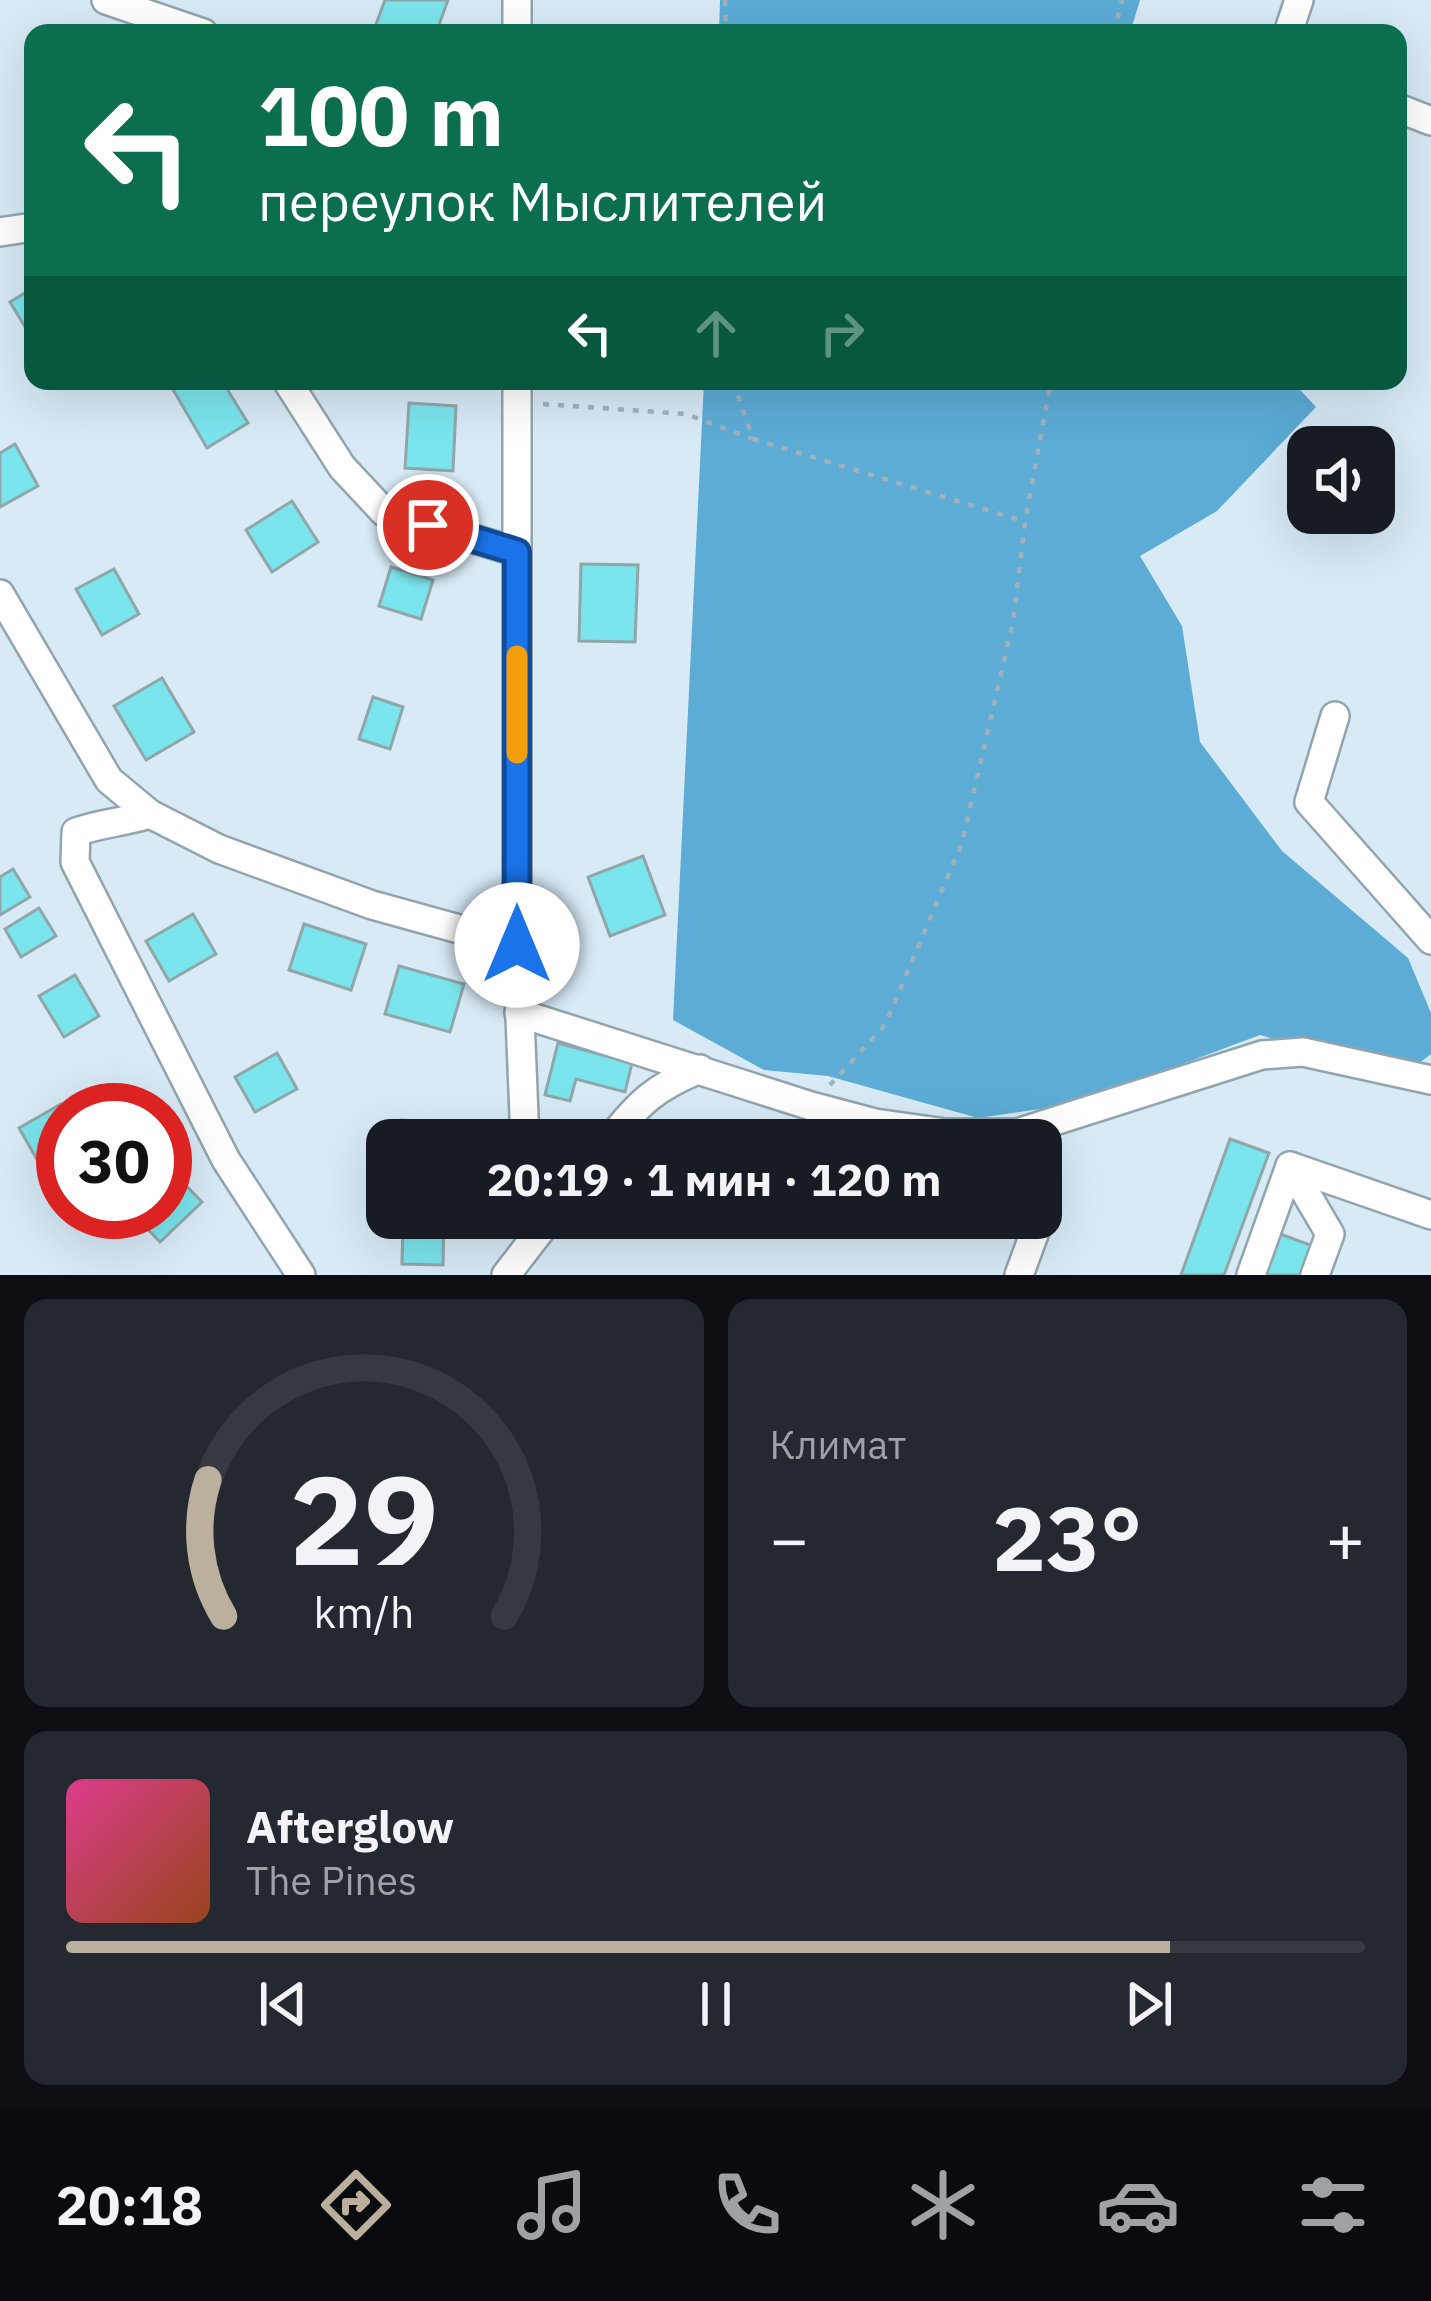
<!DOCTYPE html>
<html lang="ru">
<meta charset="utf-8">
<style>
:root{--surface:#171b24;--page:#242831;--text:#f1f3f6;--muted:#9ea1a6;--line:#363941;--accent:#bbb09d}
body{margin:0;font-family:"IBM Plex Sans",sans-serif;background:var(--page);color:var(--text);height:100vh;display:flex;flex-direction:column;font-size:45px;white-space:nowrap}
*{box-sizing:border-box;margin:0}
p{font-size:39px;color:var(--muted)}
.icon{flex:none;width:66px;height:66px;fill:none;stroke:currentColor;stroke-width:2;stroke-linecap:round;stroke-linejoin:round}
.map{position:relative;height:1275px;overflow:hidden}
.panel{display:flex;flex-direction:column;gap:24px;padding:24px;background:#0d0f14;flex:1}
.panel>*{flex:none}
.guide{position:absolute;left:24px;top:24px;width:1383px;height:366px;border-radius:24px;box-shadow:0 12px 48px #0002;background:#0b6e4f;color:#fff;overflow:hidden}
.tools{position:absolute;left:1287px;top:426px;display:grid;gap:24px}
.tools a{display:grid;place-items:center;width:108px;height:108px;border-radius:24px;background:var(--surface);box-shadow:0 12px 48px #0002;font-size:60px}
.speed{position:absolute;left:36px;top:1083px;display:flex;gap:24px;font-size:60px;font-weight:700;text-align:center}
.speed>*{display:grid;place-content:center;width:156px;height:156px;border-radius:50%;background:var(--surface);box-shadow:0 12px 48px #0002;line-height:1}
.speed .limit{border:18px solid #d22;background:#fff;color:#111}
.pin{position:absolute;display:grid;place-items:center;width:102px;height:102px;color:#fff;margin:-51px;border:6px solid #fff;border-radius:50%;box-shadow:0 3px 12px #0007}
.me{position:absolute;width:132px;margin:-66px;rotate:0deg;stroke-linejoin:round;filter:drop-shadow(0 0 9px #0008)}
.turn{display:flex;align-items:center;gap:42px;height:252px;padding:0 36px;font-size:54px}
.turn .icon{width:156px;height:156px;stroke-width:2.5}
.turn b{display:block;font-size:84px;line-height:102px}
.lanes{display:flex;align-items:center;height:114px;padding:0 36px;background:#0003;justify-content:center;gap:60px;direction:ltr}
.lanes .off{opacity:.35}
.big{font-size:90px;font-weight:800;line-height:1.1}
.panel .widget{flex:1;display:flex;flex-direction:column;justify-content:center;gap:18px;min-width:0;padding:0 42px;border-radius:24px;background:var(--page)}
.panel .dial{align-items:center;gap:0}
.dial svg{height:312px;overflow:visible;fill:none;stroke:var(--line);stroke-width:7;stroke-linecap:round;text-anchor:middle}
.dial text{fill:var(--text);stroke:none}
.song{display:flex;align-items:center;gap:36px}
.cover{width:144px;height:144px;border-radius:18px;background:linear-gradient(135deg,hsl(330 70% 55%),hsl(20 70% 35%))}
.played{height:12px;border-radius:6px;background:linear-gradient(90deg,var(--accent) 85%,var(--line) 85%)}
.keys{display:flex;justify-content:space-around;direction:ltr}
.heat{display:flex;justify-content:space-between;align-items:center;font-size:66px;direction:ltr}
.panel .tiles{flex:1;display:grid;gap:24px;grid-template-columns:1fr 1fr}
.widget:last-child{grid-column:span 2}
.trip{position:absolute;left:366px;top:1119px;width:696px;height:120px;border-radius:24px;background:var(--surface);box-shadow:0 12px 48px #0002;font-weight:800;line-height:120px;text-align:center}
.tab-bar{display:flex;height:192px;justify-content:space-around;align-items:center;background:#090b0e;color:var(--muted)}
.tab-bar .icon{width:84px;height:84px}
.tab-bar .selected{color:var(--accent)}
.tab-bar b{font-size:54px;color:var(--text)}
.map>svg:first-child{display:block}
.forest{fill:#5cacd6}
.building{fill:#7be5ed;stroke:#90a7a9;stroke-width:3}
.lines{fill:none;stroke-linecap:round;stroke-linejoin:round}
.minor-casing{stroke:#92a5af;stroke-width:32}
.path{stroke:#a1b1ba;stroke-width:4.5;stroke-dasharray:6 9;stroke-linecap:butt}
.minor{stroke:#fff;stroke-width:27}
.route-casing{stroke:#114b97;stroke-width:30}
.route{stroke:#1a73e8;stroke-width:21}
.slow{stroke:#f59e0b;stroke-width:21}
</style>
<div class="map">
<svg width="1431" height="1275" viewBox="0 0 1431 1275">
<rect width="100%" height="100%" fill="#d7eaf6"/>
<!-- forest -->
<g class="forest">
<path d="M720 0H1140L1130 33H719Z"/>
<path d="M704 381H1292L1316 407 1217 511 1140 556 1182 626 1200 742 1282 851 1408 958 1431 1013V1054L1401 1077 1260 1035 1075 1104 978 1118 828 1076 764 1070 673 1020Z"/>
</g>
<!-- building -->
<g class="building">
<path d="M385 0H448L436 33H393L375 27Z"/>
<path d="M33 288V340L10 302Z"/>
<path d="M179 381H222L248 423 207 448 171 386Z"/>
<path d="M409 403 456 406 453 471 405 468Z"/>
<path d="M15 444 38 486 0 507V453Z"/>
<path d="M292 501 318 542 272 572 246 530Z"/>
<path d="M581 564 638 565 635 642 579 641Z"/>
<path d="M391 567 433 580 421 619 379 606Z"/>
<path d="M114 569 139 614 102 635 76 589Z"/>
<path d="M162 678 194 732 146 760 114 706Z"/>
<path d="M373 697 403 707 390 749 359 739Z"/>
<path d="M643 856 665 915 610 936 588 877Z"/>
<path d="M13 869 30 897 0 915V877Z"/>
<path d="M39 908 56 936 21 957 5 929Z"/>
<path d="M193 914 216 954 169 981 146 941Z"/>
<path d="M304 924 366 944 351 990 289 970Z"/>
<path d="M399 966 464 984 450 1032 385 1014Z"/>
<path d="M75 975 99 1016 64 1037 39 996Z"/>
<path d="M558 1043 632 1063 625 1092 576 1079 570 1101 545 1095Z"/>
<path d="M277 1053 297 1089 255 1112 235 1077Z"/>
<path d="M61 1104 64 1110 63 1149 39 1163 19 1128Z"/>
<path d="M401 1120 448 1123 447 1140H400Z"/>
<path d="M1230 1139 1269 1153 1224 1275H1181Z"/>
<path d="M168 1167 202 1202 160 1242 131 1212H165Z"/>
<path d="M403 1218H444L443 1265 402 1264Z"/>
<path d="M1280 1234 1313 1246 1303 1275H1265Z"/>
</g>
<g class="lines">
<!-- minor casing -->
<g class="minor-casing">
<g id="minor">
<path d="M106 0 203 33"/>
<path d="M517 0V33"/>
<path d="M1288 33 1299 0"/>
<path d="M1398 108 1431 121"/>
<path d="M0 232 33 227"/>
<path d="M287 381 342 467 384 512 517 552"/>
<path d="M517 381V945L525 1140"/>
<path d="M0 594 109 780 150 814 219 849 372 905 517 945"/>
<path d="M1335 716 1309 802 1431 940"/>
<path d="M150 814C125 822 101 823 76 832L75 862 226 1160 301 1275"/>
<path d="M519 1013 811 1106 875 1123 946 1133H1017L1262 1055 1303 1052 1431 1080"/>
<path d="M610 1140C639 1102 656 1087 700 1069"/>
<path d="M1290 1166 1330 1234 1315 1275"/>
<path d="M1041 1187 1045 1205 1041 1216"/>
<path d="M506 1275 550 1218"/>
<path d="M1019 1275 1040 1218"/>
<path d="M1251 1275 1290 1166 1431 1215"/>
</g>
</g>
<!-- path -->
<g class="path">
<path d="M725 0 726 33"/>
<path d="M1114 33 1122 0"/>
<path d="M543 404 686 414 753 439 733 381"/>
<path d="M753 439 1023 521"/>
<path d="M830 1085 885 1025 962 843 1013 622 1025 522 1051 381"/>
</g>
<!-- minor -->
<use href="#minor" class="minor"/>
</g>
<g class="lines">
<!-- route casing -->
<g class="route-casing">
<path id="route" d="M428 525 517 552V945"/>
</g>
<!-- route -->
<use href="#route" class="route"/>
<!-- slow -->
<path class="slow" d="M517 753V656"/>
</g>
</svg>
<div class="tools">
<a><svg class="icon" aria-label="sound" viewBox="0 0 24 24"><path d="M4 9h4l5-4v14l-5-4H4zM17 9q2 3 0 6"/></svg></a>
</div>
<div class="speed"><div class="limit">30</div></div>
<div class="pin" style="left:428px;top:525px;background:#d93025"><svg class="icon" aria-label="arrive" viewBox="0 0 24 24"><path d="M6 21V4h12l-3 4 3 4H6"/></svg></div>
<svg class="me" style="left:517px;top:945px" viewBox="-20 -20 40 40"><circle r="19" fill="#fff"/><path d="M0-13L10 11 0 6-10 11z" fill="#1a73e8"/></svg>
<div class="trip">20:19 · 1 мин · 120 m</div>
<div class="guide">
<div class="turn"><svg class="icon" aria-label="left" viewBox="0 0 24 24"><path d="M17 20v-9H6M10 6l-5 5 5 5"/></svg><div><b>100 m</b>переулок Мыслителей</div></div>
<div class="lanes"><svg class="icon" aria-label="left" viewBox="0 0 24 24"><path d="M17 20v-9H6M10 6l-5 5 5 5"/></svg><svg class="icon off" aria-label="ahead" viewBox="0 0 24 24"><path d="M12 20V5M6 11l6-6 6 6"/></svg><svg class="icon off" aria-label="right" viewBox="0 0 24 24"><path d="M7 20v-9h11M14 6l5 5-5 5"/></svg></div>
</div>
</div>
<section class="panel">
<div class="tiles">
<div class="widget dial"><svg viewBox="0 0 100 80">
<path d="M14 69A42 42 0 1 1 86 69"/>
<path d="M14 69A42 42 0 0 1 10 34" stroke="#bbb09d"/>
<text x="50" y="56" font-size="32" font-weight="700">29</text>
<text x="50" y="72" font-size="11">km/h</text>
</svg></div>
<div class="widget"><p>Климат</p>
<div class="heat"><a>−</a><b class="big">23°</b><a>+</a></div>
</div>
<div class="widget">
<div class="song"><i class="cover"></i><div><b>Afterglow</b><p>The Pines</p></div></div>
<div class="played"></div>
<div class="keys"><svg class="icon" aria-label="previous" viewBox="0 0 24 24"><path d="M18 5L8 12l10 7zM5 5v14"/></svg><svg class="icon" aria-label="pause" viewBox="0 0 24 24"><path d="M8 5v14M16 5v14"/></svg><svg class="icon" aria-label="next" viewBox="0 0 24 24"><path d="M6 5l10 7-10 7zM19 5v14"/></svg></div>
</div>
</div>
</section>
<nav class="tab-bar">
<b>20:18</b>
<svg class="icon selected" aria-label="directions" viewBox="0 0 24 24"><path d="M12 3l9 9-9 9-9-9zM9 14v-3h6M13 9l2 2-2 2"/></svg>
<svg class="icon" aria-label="music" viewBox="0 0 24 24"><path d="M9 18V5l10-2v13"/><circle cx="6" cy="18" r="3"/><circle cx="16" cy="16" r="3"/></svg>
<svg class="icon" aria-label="phone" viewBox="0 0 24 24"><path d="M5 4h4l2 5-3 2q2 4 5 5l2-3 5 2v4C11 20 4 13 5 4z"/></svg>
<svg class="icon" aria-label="climate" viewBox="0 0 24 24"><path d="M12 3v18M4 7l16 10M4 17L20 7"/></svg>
<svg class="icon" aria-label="car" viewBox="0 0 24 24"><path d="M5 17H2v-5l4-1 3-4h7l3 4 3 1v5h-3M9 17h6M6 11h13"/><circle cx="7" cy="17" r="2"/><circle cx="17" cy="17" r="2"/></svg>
<svg class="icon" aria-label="filters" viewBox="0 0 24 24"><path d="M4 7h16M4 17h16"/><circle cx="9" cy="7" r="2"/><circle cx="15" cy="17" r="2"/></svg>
</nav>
